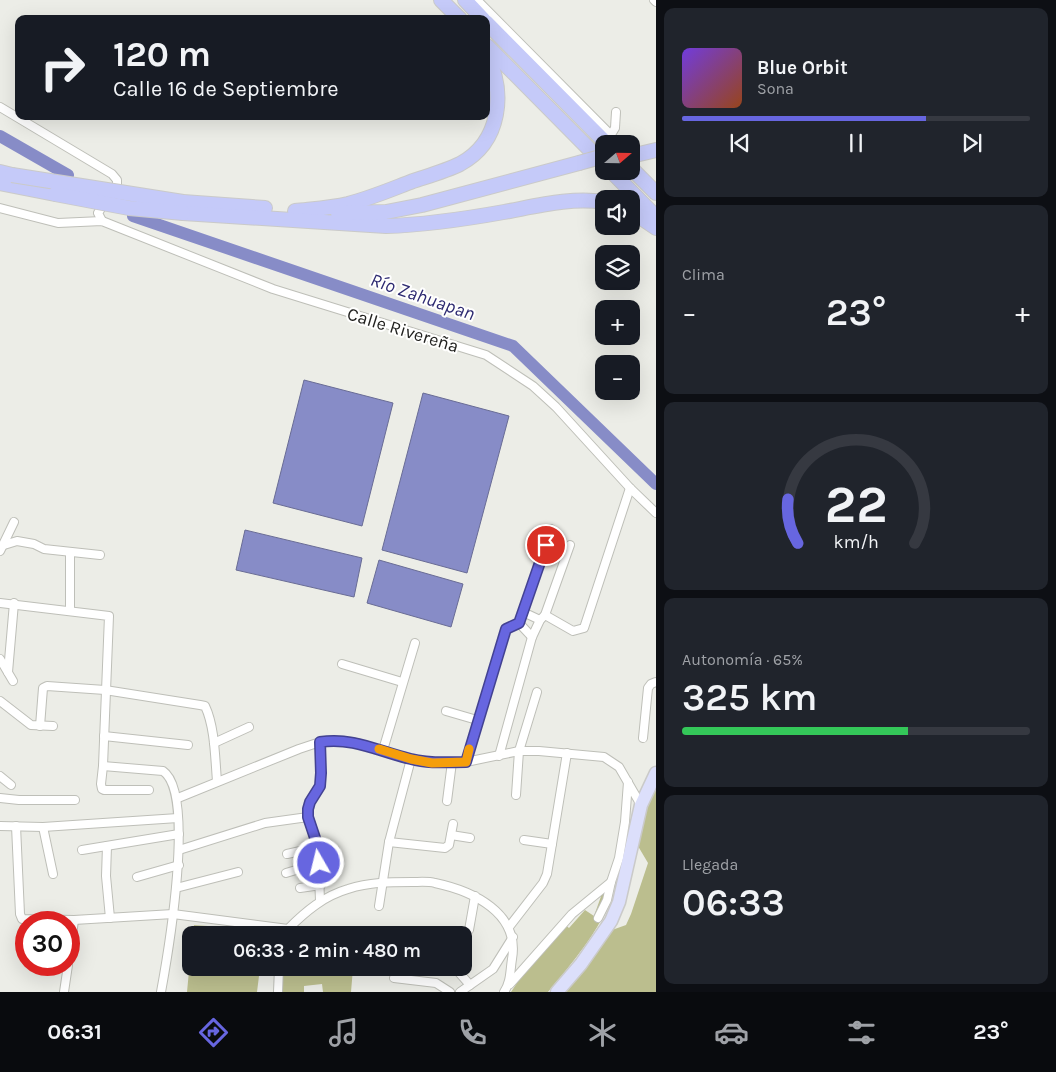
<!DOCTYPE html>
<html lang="es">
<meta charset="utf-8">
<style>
:root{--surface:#171b24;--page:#20242c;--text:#f1f3f6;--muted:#9ea1a6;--line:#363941;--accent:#6766e0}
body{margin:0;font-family:Karla,sans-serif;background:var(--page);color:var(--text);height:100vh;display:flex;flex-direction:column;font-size:19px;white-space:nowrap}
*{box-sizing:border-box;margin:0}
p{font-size:16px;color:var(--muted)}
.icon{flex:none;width:28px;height:28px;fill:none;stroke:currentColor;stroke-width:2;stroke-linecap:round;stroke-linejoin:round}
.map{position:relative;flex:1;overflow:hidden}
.sheet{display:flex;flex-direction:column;gap:8px;padding:8px;background:#0d0f14;width:400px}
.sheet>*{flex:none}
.top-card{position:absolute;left:15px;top:15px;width:475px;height:105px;border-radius:10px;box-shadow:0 5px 20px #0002;background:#171b24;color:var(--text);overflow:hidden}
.needle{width:32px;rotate:70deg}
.buttons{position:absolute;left:595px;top:135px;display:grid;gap:10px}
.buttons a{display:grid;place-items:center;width:45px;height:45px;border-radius:10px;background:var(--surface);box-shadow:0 5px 20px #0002;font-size:25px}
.speed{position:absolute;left:15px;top:911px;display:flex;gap:10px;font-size:25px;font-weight:700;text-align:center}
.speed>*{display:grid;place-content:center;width:65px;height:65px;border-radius:50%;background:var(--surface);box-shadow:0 5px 20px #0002;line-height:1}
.speed .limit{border:8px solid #d22;background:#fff;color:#111}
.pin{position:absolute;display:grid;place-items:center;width:42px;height:42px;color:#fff;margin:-21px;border:2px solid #fff;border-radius:50%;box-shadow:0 1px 5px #0007}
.me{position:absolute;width:55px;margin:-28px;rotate:352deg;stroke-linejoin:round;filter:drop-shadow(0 0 4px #0008)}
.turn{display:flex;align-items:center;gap:18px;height:105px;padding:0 15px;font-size:22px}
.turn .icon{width:65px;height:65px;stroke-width:2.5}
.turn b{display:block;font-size:35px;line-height:42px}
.big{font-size:38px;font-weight:600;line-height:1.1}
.sheet .widget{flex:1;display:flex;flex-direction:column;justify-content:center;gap:8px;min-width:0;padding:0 18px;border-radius:10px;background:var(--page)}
.sheet .dial{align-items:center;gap:0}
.dial svg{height:130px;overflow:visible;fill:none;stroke:var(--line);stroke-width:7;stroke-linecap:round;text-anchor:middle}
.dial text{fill:var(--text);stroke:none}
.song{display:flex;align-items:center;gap:15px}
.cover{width:60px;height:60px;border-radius:8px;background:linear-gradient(135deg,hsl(260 70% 55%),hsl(20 70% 35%))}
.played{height:5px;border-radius:2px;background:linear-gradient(90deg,var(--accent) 70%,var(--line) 70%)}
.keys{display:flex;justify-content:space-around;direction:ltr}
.heat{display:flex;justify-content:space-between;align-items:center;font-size:28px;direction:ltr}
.charge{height:8px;border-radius:4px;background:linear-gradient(90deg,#34c759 65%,var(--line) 0)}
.trip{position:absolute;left:182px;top:926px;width:290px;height:50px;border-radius:10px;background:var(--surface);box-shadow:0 5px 20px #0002;font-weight:600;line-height:50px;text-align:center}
.tab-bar{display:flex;height:80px;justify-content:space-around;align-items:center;background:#090b0e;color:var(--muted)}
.tab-bar .icon{width:35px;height:35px}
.tab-bar .current{color:var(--accent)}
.tab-bar b{font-size:22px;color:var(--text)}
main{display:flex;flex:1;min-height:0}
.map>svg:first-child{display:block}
.green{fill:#bbbe8e}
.water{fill:#878cc7;stroke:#696c95}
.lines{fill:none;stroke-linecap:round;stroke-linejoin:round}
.river{stroke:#878cc7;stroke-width:12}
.minor-casing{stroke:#bebfb8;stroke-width:10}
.primary-casing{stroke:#cacac9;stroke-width:15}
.motorway-casing{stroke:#cacac9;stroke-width:16}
.minor{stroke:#fff;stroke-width:8}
.primary{stroke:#dcdffb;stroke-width:12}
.motorway{stroke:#c5caf9;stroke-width:14}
.motorway-bridge-casing{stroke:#cacac9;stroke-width:16;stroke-linecap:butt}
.motorway-bridge{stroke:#c5caf9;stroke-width:14}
.route-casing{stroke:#434292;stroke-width:12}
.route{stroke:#6766e0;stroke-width:9}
.slow{stroke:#f59e0b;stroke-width:9}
.labels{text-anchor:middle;stroke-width:4;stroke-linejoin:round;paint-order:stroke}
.street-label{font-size:18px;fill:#222220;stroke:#fffffe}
.water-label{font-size:19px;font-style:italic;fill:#2d2a71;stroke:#fffffe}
</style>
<main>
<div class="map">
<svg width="656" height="992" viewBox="0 0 656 992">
<rect width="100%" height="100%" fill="#ecede7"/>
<!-- green -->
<g class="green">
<path d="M656 781V992H563L612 930 626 925 631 914 648 863 635 841Z"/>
<path d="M604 888C606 891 608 896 608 899 609 920 562 976 548 992H511L533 959 563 923 569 928 585 910 594 916Z"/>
<path d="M194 925 264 930 263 935H193Z"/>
<path d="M191 950V968H260L257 992H187Z"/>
<path d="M283 968H353L351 992H323L322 984 304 986V992H282Z"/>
</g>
<!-- water -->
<g class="water">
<path d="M304 380 393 403 362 526 273 503Z"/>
<path d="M423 393 509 416 467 573 382 550Z"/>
<path d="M245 530 362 558 354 597 236 570Z"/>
<path d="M379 560 463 584 451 627 367 603Z"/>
</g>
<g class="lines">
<!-- river -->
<g class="river">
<path d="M0 136 68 175"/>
<path d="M133 216 513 346 656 484"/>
</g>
<!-- minor casing -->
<g class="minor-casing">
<g id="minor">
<path d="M477 0 609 133H612L615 128 616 112"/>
<path d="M654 0 656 2"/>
<path d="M0 107 112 174 117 180V184L98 213 102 221"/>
<path d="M0 208 58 223 102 221 273 289 486 355 533 386 556 407 630 488 656 513"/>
<path d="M4 545 17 541 34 544 44 549 100 555"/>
<path d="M0 551 14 522"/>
<path d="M0 603 109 616 103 766 101 784 102 789 104 790H149"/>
<path d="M70 610V552"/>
<path d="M523 612 540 620"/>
<path d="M545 615 573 631 584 628 630 488"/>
<path d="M532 637 519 623 551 529"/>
<path d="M0 659 13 681"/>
<path d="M342 664 402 682"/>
<path d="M8 672 14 603"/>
<path d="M0 701 31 725 53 726"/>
<path d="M446 711 477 720"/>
<path d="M40 726 43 688 47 686 105 690 200 705 205 706C215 727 215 758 217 781"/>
<path d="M104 736 188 745"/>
<path d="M643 738 648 688 651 684 656 682"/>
<path d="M320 742 321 773 320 785 310 802 308 817 318 847 320 901"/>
<path d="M214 743 249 727"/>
<path d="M383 750 415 643"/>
<path d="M499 756 532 637 540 620 545 615 570 545"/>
<path d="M466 762 506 629 519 623"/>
<path d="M103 766 163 771C196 793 168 954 161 992"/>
<path d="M0 776 11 785"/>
<path d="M516 795 519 751 537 692"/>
<path d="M0 798 19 800H75"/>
<path d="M178 798 299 749 320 742 335 740 353 742 411 759 432 763 466 762 519 751H539L604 757 619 767 641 805"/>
<path d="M447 801 452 762"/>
<path d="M0 826 43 827 178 818"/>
<path d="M16 826 20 914 22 919 74 920 173 914 288 929"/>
<path d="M43 827 53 874"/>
<path d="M451 835 470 838"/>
<path d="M524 840 552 844"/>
<path d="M389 842 445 848 449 845 453 824"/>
<path d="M107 846 106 876 110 918"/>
<path d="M82 850 179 834"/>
<path d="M179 850 265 823 308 817"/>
<path d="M287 854 318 847"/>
<path d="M286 873 319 863"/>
<path d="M137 877 179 865"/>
<path d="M176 888 238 872"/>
<path d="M300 888 321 885"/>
<path d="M379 906 389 842 411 759"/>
<path d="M598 918 607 900 611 882"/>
<path d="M509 927 543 883 547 874 567 753"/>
<path d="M469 930 475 896"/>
<path d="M286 935 288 929C306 911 324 896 348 889 370 882 389 882 412 882 419 882 428 881 435 883 473 891 520 913 512 959 510 971 511 982 504 992"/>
<path d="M69 958 74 920"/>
<path d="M455 968 470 985"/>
<path d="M394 978 436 983 450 992"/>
<path d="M510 984 572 914 611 882 619 858 625 822 628 782"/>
<path d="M64 992 68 965"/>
<path d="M278 992 279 968"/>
<path d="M460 992 493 969 513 937"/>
</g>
</g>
<!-- primary casing -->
<g class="primary-casing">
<path id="primary" d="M557 992 581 964 611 921 619 902 641 805 656 773"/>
</g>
<!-- motorway casing -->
<g class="motorway-casing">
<g id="motorway">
<path d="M441 0 460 19"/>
<path d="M465 0 483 19"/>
<path d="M486 22 607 144"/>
<path d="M487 46 604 164"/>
<path d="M631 156 656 150"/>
<path d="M631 168 656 193"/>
<path d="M611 171 656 217"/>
<path d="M0 172 12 175"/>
<path d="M0 183 55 194"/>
<path d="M183 202 265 208"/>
<path d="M295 211C313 209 331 208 348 204 371 198 392 189 413 181 428 176 446 171 460 164 501 142 506 92 486 54"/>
<path d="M631 211 656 228"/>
<path d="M183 213 386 226C426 225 465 219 504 212 537 206 571 197 604 202"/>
<path d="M338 213 386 212 422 205 579 163"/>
</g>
</g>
<!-- minor -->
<use href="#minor" class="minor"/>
<!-- primary -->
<use href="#primary" class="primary"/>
<!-- motorway -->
<use href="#motorway" class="motorway"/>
<!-- motorway-bridge casing -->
<g class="motorway-bridge-casing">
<g id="motorway-bridge">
<path d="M579 163 604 156"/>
<path d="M12 175 183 202"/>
<path d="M55 194 129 208 183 213"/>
</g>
</g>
<!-- motorway-bridge -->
<use href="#motorway-bridge" class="motorway-bridge"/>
</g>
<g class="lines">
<!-- route casing -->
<g class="route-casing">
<path id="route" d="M319 863 318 847 308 817V809L310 802 320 786 321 773 320 742C355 737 379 752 411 759 429 764 448 762 466 762L506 629 519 623 546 545"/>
</g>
<!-- route -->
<use href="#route" class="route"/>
<!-- slow -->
<path class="slow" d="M379 749 411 759 432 763 466 762 469 749"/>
</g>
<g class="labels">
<!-- street labels -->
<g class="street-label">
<text transform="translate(403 330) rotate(17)" y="6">Calle Rivereña</text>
</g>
<!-- water labels -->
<g class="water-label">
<text transform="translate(423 296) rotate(19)" y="7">Río Zahuapan</text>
</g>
</g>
</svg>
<div class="buttons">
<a><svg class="needle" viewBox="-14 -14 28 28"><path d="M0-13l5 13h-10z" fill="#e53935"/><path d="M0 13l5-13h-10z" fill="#9ea1a6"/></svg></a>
<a><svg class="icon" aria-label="sound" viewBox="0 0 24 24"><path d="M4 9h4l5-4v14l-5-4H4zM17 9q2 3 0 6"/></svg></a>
<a><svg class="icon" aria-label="layers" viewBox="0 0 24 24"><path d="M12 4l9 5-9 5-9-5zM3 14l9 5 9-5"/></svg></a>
<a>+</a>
<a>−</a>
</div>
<div class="speed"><div class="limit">30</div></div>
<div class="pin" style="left:546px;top:545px;background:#d93025"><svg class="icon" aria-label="arrive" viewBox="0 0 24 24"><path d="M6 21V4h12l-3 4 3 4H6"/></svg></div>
<svg class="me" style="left:319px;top:863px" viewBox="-20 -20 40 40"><circle r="17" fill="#6766e0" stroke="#fff" stroke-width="3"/><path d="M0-11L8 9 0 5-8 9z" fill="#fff"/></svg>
<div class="trip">06:33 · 2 min · 480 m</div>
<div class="top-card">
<div class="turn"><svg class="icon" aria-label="right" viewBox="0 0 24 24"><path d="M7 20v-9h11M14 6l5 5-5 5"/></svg><div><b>120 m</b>Calle 16 de Septiembre</div></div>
</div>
</div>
<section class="sheet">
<div class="widget">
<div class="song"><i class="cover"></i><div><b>Blue Orbit</b><p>Sona</p></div></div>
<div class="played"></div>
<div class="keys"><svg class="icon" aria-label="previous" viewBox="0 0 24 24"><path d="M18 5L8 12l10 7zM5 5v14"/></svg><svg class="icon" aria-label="pause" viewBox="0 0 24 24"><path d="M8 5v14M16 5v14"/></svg><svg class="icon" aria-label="next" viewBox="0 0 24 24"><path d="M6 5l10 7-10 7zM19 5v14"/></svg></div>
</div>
<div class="widget"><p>Clima</p>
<div class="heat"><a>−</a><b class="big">23°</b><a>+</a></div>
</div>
<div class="widget dial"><svg viewBox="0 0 100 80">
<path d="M14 69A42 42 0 1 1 86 69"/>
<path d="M14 69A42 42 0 0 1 8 42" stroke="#6766e0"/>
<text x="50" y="56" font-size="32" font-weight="700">22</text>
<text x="50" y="72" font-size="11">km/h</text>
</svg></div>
<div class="widget"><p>Autonomía · 65%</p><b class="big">325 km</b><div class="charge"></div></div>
<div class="widget"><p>Llegada</p><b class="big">06:33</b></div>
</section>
</main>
<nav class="tab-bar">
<b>06:31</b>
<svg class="icon current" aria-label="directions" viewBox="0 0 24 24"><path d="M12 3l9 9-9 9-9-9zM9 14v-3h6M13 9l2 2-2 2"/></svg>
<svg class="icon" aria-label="music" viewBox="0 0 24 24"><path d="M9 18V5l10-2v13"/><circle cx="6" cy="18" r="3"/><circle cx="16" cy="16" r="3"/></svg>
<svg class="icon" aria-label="phone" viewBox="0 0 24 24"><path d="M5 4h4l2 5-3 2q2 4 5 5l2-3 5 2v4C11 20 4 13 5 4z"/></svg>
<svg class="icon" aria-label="climate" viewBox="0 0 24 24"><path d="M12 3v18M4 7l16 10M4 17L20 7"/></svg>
<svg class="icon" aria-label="car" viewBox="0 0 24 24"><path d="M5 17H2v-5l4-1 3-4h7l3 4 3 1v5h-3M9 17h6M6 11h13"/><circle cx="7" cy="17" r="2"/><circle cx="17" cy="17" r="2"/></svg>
<svg class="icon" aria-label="filters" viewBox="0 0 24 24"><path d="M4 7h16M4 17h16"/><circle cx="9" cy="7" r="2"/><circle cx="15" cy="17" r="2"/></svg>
<b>23°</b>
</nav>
